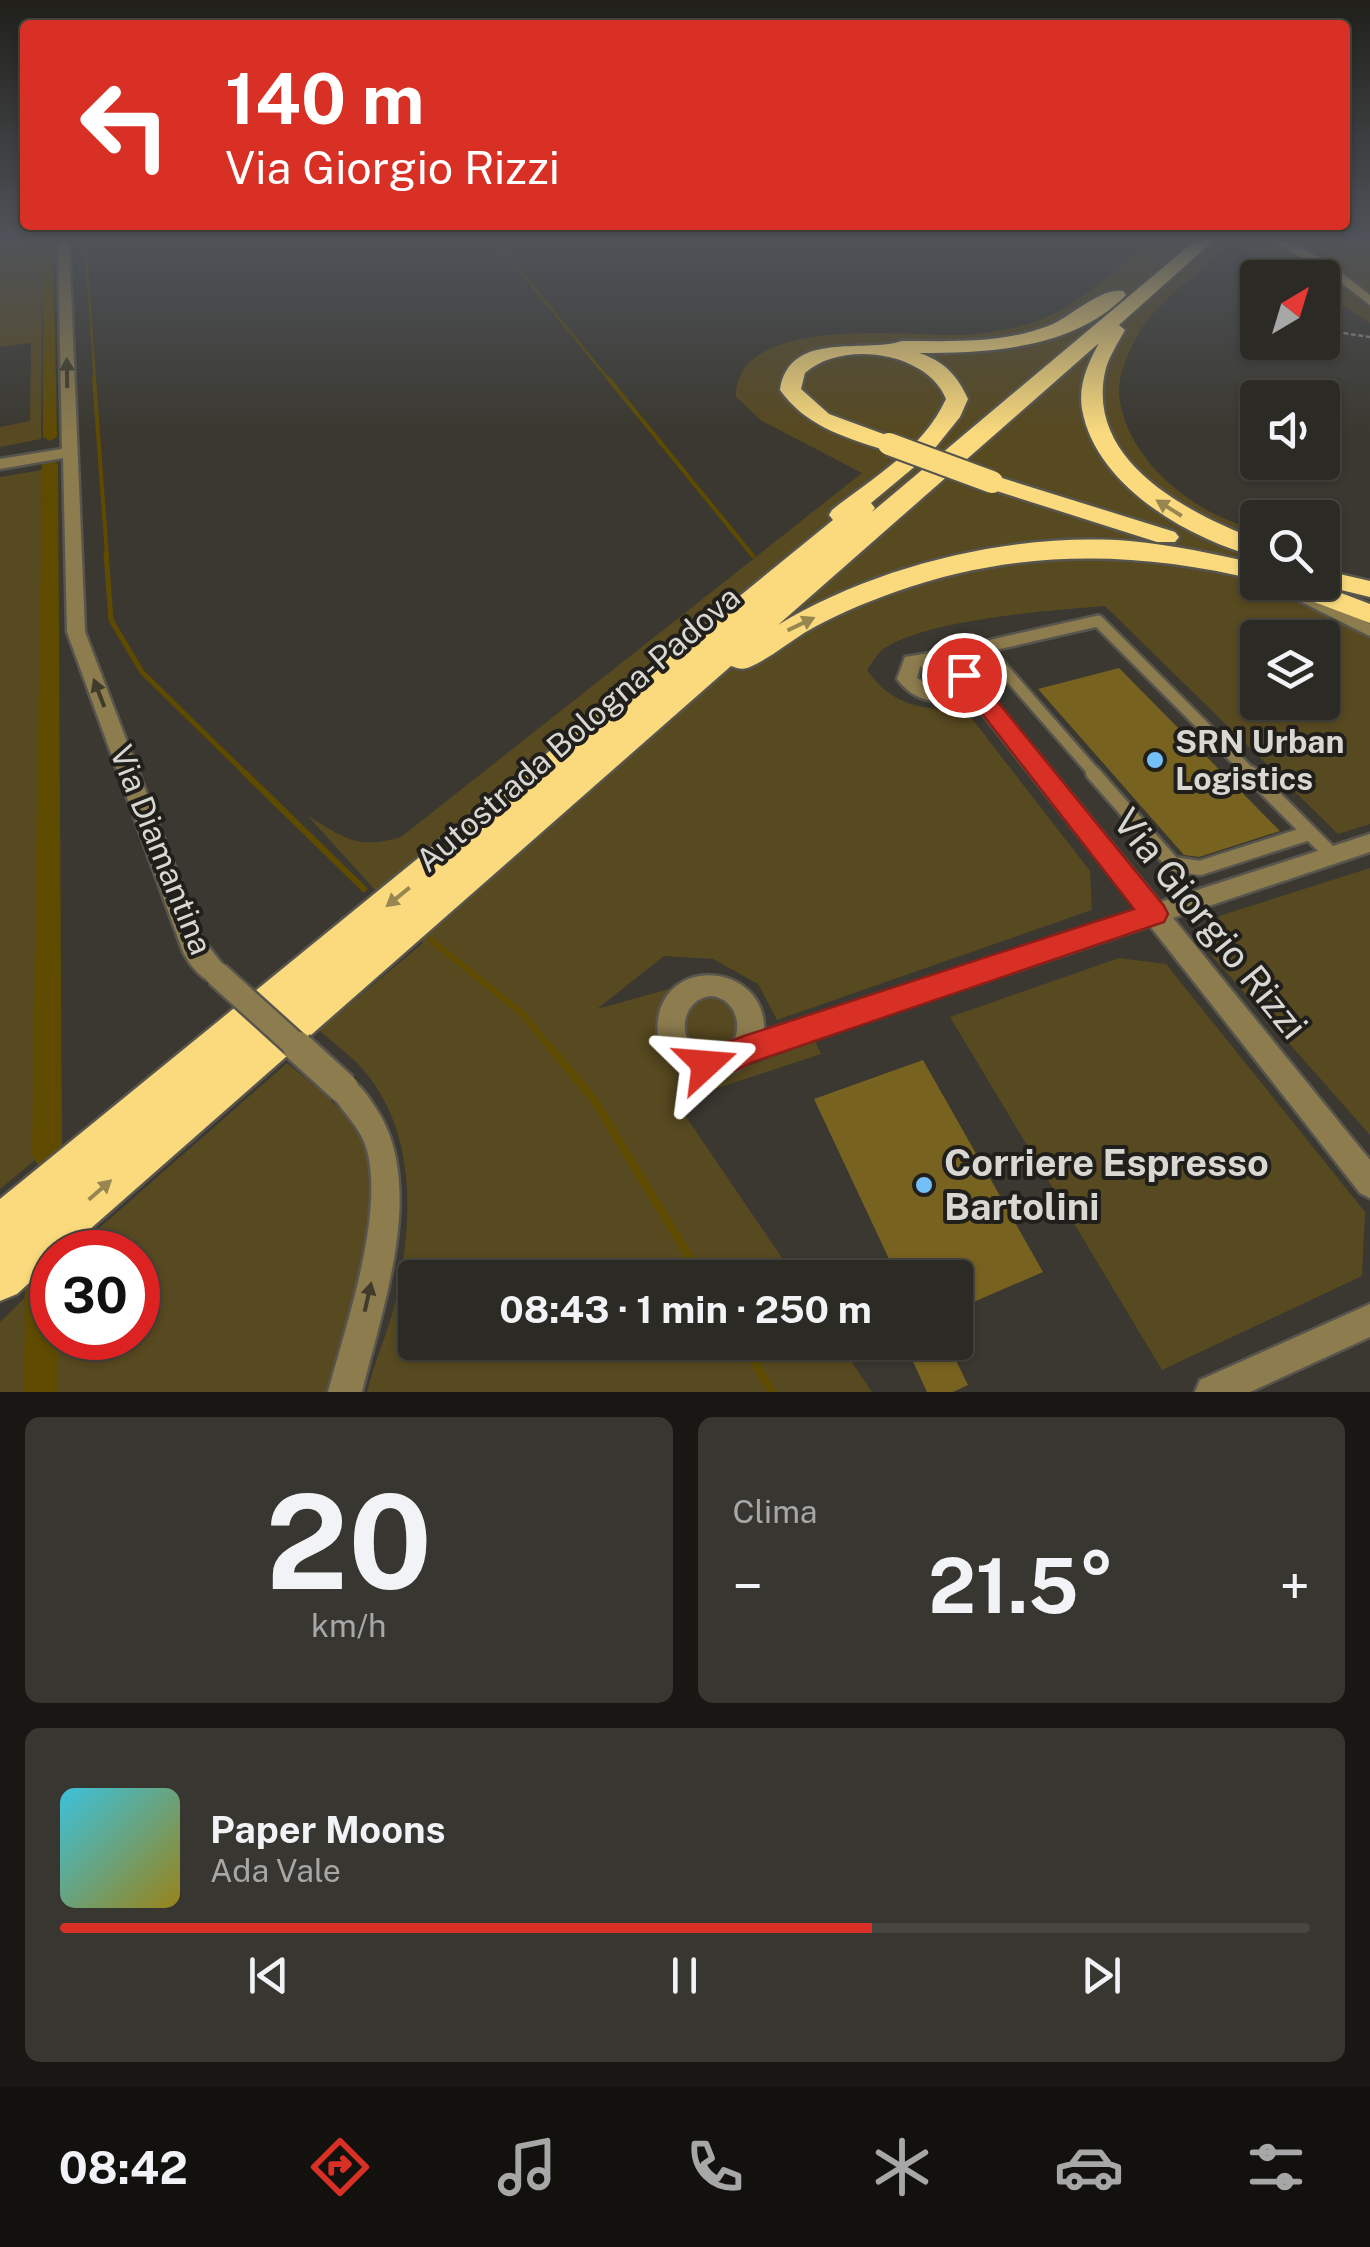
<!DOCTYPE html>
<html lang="it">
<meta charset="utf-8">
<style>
:root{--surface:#2c2a24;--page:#383631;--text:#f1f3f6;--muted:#a6a7a6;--line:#484641;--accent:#d93025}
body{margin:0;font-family:"Public Sans",sans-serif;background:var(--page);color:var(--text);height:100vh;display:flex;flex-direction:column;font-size:38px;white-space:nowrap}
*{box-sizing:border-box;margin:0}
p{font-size:32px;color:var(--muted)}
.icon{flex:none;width:55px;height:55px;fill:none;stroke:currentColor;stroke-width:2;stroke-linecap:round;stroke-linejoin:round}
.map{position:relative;height:1392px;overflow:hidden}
.drawer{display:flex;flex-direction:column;gap:25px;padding:25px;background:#181714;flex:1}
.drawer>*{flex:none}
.top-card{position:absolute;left:20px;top:20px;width:1330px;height:210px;border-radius:10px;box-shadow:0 2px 8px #0004,0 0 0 2px var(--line);background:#d93025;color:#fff;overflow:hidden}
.needle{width:65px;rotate:38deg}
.tools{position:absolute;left:1240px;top:260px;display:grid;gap:20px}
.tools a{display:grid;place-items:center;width:100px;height:100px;border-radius:10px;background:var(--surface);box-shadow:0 2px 8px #0004,0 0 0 2px var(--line);font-size:50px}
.speed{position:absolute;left:30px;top:1230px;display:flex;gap:20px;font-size:50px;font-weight:700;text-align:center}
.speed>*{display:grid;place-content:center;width:130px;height:130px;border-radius:50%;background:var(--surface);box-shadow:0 2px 8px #0004,0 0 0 2px var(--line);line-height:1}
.speed .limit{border:15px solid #d22;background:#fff;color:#111}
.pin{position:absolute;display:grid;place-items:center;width:85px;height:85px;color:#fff;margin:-42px;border:5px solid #fff;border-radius:50%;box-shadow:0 2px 10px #0007}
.me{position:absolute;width:110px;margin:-55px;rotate:71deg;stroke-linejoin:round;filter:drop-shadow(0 0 8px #0008)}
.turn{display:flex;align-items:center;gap:35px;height:210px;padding:0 40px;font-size:45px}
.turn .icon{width:130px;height:130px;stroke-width:2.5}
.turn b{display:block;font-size:70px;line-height:85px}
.big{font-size:75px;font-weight:700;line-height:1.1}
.drawer .card{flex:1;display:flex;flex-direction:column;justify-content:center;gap:15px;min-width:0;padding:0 35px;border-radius:15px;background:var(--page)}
.drawer .dial{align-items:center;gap:0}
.dial b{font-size:130px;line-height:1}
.song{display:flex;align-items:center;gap:30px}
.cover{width:120px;height:120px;border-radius:15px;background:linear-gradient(135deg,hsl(190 70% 55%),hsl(50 70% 35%))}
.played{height:10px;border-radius:5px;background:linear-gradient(90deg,var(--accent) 65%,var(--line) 65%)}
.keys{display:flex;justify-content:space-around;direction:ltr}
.heat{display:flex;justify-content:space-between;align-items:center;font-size:55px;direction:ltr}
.drawer .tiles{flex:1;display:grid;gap:25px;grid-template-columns:1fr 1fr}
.card:last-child{grid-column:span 2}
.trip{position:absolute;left:398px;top:1260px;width:575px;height:100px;border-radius:10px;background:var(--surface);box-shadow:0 2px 8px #0004,0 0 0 2px var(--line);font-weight:700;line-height:100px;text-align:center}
.menu{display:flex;height:160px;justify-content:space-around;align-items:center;background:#12110e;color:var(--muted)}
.menu .icon{width:70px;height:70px}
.menu .on{color:var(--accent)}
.menu b{font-size:45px;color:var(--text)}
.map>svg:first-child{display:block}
.green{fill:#574920;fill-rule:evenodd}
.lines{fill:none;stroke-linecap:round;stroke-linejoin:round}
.stream-far4{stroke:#5f4b00;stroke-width:2.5}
.stream-far3{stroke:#5f4b00;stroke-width:4}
.stream-far2{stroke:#5f4b00;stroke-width:5}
.stream-far1{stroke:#5f4b00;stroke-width:6}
.stream{stroke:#5f4b00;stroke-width:8}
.canal{fill:#5f4b00;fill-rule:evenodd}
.building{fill:#776220}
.lane-far1-casing{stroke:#57554d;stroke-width:16}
.lane-casing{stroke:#57554d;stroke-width:19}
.street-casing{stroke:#57554d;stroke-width:5}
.secondary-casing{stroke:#57554d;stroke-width:5}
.highway-casing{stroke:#57554d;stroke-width:5}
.path{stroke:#8e8c86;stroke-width:2.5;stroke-dasharray:5 2.5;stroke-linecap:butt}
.lane-far1{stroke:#8c7c4e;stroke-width:11}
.lane{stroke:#8c7c4e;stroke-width:14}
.street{fill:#8c7c4e;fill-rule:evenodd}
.secondary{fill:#bba156;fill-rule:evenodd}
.highway{fill:#fada7d;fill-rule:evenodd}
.street-bridge-far1-casing{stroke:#57554d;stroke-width:29;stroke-linecap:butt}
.street-bridge-casing{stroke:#57554d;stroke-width:35;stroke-linecap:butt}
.highway-bridge-casing{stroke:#57554d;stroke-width:26;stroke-linecap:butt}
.street-bridge-far1{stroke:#8c7c4e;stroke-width:24}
.street-bridge{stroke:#8c7c4e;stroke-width:30}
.highway-bridge{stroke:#fada7d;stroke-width:22}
.oneway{fill:#403b2a}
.oneway2{fill:#988651}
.route{fill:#d93025;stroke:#8d1f18;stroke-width:2.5}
.poi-dot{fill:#74c0f6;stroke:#201f1b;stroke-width:4}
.labels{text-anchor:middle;stroke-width:8;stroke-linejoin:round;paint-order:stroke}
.street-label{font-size:32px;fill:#d9d7d2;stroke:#201f1b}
.poi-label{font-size:32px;font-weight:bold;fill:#d9d7d2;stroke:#201f1b;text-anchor:start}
.near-street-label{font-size:38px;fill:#d9d7d2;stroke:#201f1b}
.near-poi-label{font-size:38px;font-weight:bold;fill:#d9d7d2;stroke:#201f1b;text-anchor:start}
</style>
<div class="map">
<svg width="1370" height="1392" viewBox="0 0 1370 1392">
<rect width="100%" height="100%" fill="#3a3830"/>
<!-- green -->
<g class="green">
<path d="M0 239H43L41 439 0 447V427L30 421 31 343 0 347Z"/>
<path d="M1154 239H1365L1370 243V323L1323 293 1322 278 1298 277 1231 243C1208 265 1157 303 1142 328 1132 344 1118 373 1119 393 1124 459 1196 517 1257 529L1254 582 1370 637V824L1338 834 1105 606C1055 610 919 620 881 651 876 656 871 664 867 670 893 707 923 709 966 711L1090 871 1092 910 777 1020 758 984 713 959 664 956 597 1009 673 988C650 1026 650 1050 696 1062 705 1065 717 1071 726 1070 745 1070 794 1048 815 1041L821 1054 676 1102 795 1277 415 1278V1342L839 1343 872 1392H367C374 1362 388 1333 395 1303 412 1229 418 1142 370 1078 357 1060 336 1045 319 1030L423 943 308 816C345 838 357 850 401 837L862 473 762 421 736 397C735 314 904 336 958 335 983 334 1010 330 1034 322 1078 307 1117 268 1154 239ZM1258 638H1322V702H1258Z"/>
<path d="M42 470 34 1161 0 1189V477Z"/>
<path d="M1370 868V1135L1212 956 1219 916Z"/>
<path d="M1119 958 1166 964 1365 1212 1362 1276 1162 1370 950 1017Z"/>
<path d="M721 994 747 1024 723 1056 690 1051 676 1015 689 999Z"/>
<path d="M287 1063C311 1083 342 1106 359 1134 396 1196 345 1325 328 1392H0V1322L52 1271V1338H138V1252H72Z"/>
</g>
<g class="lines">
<!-- stream-far4 -->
<g class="stream-far4">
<path d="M85 239 95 381"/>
<path d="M494 239 610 381"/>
<path d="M1329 239 1370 265"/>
</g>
<!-- stream-far3 -->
<g class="stream-far3">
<path d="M94 378 107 556"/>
<path d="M608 378 753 556"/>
</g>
<!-- stream-far2 -->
<path class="stream-far2" d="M106 553 111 620 142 672 247 775"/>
<!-- stream-far1 -->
<g class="stream-far1">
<path d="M245 773 364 889"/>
<path d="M431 940 523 1014 552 1050"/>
</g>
<!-- stream -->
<g class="stream">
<path d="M550 1047 594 1100 702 1278"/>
<path d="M742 1342 772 1392"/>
</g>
<!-- canal -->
<g class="canal">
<path d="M43 239H53L57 437 50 441 43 437Z"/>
<path d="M50 459 58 464 62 1154 57 1164 47 1168 37 1164 32 1154 42 464Z"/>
<path d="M41 1260 52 1266V1338H57L58 1392H24L25 1276 30 1265Z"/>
</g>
</g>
<!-- building -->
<g class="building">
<path d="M1119 668 1280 831 1199 857 1184 855 1038 689Z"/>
<path d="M923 1060 1043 1272 955 1310V1278H898L814 1099Z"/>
<path d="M904 1342H947L968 1385 953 1392H927Z"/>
</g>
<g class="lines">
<!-- lane-far1 casing -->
<g class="lane-far1-casing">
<g id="lane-far1">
<path d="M1302 596 1370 630"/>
<path d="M972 685 1009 676"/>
<path d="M1096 775 984 647 1098 621 1252 775"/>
</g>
</g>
<!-- lane casing -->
<g class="lane-casing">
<g id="lane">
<path d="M1093 773 1173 864 1200 868 1309 833"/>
<path d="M1250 773 1332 855"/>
</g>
</g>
<!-- street casing -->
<g class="street-casing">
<g id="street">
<path d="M58 239H69L85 632 202 938 230 974 226 982C208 988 191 968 183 952L67 632 63 458 0 469V459L62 449Z"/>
<path d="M936 652 960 658 1160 902 1370 834V852L1173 918 1370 1160V1198L1360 1193 1150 926 751 1060C718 1093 651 1073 658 1020 667 953 767 965 764 1031L1137 910 966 693C942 708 914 702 897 679L905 657ZM936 664 946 668 953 676 949 686 933 688 917 678 920 667ZM711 996C745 999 747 1053 711 1053 675 1053 677 999 711 996Z"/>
<path d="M343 1075C358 1081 367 1094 375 1107 428 1184 382 1308 362 1392H328C345 1328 386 1211 366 1147 359 1124 338 1109 329 1088L333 1079Z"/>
<path d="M1370 1304V1337L1250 1392H1195L1200 1380Z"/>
</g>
</g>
<!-- secondary casing -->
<g class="secondary-casing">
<path id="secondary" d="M1269 239C1301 239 1345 275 1370 295V305L1331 275Z"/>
</g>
<!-- highway casing -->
<g class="highway-casing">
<g id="highway">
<path d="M1197 239H1215L1119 325 1125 330C1118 343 1108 358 1105 372 1086 462 1188 513 1258 540V557C1188 539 1095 485 1082 409 1078 385 1088 363 1099 343L778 625C877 565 1014 532 1130 541 1174 545 1215 554 1258 564V580C1134 550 1016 549 895 592 864 603 833 616 804 633 787 644 771 657 752 666 744 670 739 669 731 666L64 1252H52V1262L17 1294 0 1301V1199L833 520 829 515 832 510C874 477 923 449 946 399 928 352 842 339 805 373L801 389 829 414 897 439 900 444 889 451 881 449C841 436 805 425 780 390 789 329 865 354 902 341 950 341 1002 344 1048 326 1070 318 1100 287 1123 291L1126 295C1074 349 989 353 919 353 944 361 957 375 968 399L960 417 931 453 871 503 875 508 872 512Z"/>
<path d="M992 475 1175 532 1179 537 1175 542H1157L984 487 980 482Z"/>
<path d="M1322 570 1370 581V597L1320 585 1370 604V623L1277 588 1273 582H1322Z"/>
</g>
</g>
<!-- path -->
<path class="path" d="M1336 332 1370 337"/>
<!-- lane-far1 -->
<use href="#lane-far1" class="lane-far1"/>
<!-- lane -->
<use href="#lane" class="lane"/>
<!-- street -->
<use href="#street" class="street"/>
<!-- secondary -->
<use href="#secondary" class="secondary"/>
<!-- highway -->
<use href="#highway" class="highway"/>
<!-- street-bridge-far1 casing -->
<g class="street-bridge-far1-casing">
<path id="street-bridge-far1" d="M217 974 301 1050"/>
</g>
<!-- street-bridge casing -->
<g class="street-bridge-casing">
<path id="street-bridge" d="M298 1047 343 1088"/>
</g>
<!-- highway-bridge casing -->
<g class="highway-bridge-casing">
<path id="highway-bridge" d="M889 444 992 482"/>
</g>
<!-- street-bridge-far1 -->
<use href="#street-bridge-far1" class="street-bridge-far1"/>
<!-- street-bridge -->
<use href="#street-bridge" class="street-bridge"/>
<!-- highway-bridge -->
<use href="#highway-bridge" class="highway-bridge"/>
</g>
<!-- one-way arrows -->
<defs><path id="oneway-solid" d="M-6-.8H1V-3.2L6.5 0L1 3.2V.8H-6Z" transform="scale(2.5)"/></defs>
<g class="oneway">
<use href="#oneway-solid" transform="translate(67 373) rotate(-91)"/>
<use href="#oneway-solid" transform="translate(99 693) rotate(-111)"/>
<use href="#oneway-solid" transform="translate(368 1297) rotate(-77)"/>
</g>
<g class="oneway2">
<use href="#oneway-solid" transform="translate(1169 508) rotate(-148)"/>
<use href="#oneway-solid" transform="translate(801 624) rotate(-26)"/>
<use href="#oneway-solid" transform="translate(398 897) rotate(141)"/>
<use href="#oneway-solid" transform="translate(100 1190) rotate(-41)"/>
</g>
<!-- sky -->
<linearGradient id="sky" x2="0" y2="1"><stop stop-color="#201f1a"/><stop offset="0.55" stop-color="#4f5359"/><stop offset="1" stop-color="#4f5359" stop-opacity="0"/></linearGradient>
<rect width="1370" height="434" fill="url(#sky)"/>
<!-- route -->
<path class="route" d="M964 667 971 669 1164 906 1168 914 1164 922 753 1062 720 1078 695 1074 690 1064 695 1054C711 1047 727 1043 744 1036L1134 909 956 680 952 675Z"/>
<!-- markers -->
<g class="poi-dot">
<circle cx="1155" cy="760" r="10"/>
<circle cx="924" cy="1185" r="10"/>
</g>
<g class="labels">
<!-- street labels -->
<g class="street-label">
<text transform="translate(578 729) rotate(-41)" y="11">Autostrada Bologna-Padova</text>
<text transform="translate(161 850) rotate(68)" y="11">Via Diamantina</text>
</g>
<!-- poi labels -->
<g class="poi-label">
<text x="1175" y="753">SRN Urban<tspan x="1175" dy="37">Logistics</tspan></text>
</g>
<!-- near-street labels -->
<g class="near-street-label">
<text transform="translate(1210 924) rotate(51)" y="13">Via Giorgio Rizzi</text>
</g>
<!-- near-poi labels -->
<g class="near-poi-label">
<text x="944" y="1176">Corriere Espresso<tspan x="944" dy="44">Bartolini</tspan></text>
</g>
</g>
</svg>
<div class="tools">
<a><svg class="needle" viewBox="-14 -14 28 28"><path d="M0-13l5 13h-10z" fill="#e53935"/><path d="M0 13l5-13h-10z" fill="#a6a7a6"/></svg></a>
<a><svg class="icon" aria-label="sound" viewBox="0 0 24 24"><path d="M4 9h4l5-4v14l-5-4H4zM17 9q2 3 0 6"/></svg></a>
<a><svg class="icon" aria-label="search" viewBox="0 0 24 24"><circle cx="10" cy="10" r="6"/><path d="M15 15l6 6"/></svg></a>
<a><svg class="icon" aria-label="layers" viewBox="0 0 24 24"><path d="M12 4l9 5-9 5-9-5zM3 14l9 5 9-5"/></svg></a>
</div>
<div class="speed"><div class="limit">30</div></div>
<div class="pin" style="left:964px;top:675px;background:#d93025"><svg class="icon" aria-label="arrive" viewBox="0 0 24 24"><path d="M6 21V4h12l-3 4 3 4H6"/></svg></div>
<svg class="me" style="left:706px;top:1064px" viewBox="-20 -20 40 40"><path d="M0-17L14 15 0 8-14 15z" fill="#d93025" stroke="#fff" stroke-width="4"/></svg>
<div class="trip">08:43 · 1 min · 250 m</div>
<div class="top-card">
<div class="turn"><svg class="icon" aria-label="left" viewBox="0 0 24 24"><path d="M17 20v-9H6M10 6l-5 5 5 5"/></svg><div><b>140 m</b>Via Giorgio Rizzi</div></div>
</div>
</div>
<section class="drawer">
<div class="tiles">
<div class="card dial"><b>20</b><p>km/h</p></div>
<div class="card"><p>Clima</p>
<div class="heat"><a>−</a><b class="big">21.5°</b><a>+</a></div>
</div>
<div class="card">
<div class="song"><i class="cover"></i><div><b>Paper Moons</b><p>Ada Vale</p></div></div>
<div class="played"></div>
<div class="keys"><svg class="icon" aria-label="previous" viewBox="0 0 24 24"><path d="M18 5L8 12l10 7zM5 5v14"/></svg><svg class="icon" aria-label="pause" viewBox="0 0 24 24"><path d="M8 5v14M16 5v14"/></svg><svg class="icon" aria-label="next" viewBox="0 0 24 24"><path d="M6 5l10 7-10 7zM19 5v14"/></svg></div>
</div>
</div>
</section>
<nav class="menu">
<b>08:42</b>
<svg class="icon on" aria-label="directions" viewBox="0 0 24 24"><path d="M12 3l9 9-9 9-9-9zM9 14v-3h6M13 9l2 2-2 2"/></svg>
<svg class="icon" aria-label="music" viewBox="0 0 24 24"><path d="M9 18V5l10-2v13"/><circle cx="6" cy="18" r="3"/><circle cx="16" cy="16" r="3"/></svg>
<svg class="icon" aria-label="phone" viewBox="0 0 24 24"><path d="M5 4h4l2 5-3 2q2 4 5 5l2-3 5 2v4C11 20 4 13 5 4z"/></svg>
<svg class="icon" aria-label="climate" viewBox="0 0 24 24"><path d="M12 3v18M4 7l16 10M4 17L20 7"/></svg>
<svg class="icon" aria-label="car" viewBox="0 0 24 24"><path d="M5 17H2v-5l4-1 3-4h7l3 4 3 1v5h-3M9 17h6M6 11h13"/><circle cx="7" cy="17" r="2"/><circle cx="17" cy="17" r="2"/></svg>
<svg class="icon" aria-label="filters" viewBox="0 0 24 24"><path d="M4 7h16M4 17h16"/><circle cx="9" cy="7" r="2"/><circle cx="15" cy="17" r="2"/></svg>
</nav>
